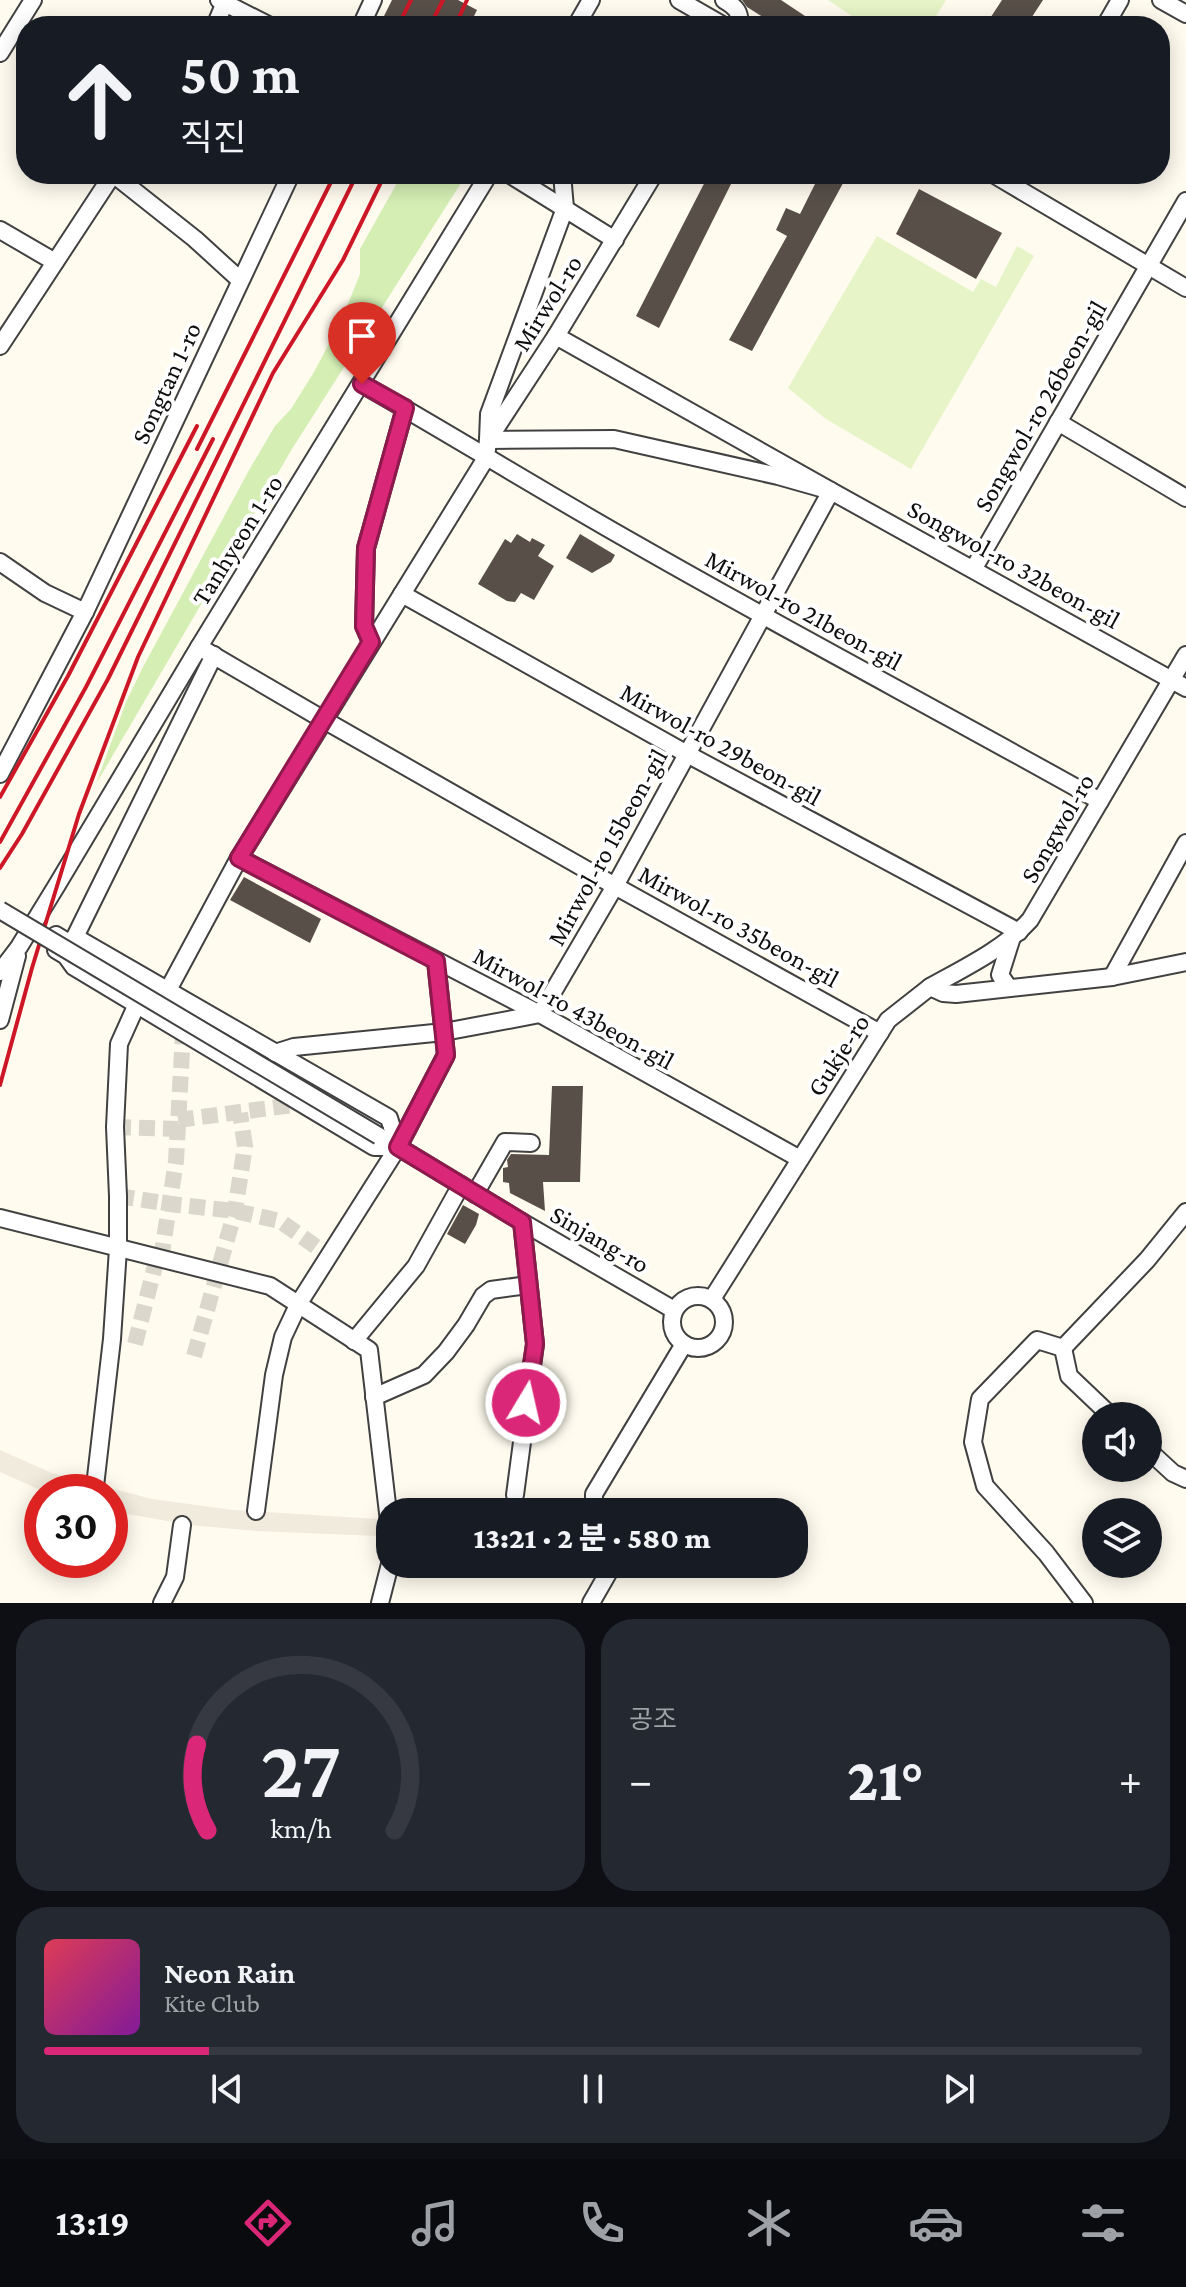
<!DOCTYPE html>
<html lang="ko">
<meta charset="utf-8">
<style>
:root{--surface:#171b24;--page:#242831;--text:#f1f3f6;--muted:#9ea1a6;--line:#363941;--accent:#db2777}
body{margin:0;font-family:"Crimson Pro","Noto Sans KR",serif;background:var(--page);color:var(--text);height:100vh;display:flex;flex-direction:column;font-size:30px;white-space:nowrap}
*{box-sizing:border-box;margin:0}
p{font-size:26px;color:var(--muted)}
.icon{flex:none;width:44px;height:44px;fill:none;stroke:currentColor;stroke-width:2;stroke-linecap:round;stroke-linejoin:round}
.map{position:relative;height:1603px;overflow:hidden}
.sheet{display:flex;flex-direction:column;gap:16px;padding:16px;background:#0d0f14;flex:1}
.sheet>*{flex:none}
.top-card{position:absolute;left:16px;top:16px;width:1154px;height:168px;border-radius:32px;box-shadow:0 4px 20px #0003;background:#171b24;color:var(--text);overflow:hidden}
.controls{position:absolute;left:1082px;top:1402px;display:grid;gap:16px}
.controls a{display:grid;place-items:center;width:80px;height:80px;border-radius:50%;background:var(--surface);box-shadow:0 4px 20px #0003;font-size:40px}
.speed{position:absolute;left:24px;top:1474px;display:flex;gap:16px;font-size:40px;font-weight:700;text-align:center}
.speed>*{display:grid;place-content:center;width:104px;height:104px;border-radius:50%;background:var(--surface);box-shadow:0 4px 20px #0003;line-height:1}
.speed .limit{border:12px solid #d22;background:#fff;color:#111}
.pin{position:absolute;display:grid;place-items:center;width:68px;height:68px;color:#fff;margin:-82px -34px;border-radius:50% 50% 50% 0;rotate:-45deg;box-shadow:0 0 8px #0007}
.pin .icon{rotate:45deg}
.me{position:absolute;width:88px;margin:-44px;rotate:9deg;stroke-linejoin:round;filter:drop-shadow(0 0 6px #0008)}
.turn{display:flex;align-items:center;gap:28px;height:168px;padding:0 32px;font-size:36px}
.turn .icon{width:104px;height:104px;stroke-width:2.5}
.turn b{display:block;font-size:56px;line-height:68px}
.big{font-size:60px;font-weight:800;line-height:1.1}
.sheet .widget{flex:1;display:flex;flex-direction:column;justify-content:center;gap:12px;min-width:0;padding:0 28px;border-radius:32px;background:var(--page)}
.sheet .dial{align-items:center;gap:0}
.dial svg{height:208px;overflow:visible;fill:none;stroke:var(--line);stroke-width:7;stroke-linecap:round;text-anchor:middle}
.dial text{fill:var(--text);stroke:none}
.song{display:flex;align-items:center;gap:24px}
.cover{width:96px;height:96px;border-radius:12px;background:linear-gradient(135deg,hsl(350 70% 55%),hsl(290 70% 35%))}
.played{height:8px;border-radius:4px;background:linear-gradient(90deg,var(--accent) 15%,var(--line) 15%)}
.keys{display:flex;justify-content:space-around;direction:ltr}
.heat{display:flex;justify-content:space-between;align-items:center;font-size:44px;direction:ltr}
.sheet .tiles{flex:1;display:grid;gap:16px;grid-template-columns:1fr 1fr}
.widget:last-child{grid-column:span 2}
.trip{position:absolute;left:376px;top:1498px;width:432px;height:80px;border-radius:32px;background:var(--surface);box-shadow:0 4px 20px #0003;font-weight:800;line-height:80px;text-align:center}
.tabs{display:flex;height:128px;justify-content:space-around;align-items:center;background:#090b0e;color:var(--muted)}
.tabs .icon{width:56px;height:56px}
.tabs .on{color:var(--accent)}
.tabs b{font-size:36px;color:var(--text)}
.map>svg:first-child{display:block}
.green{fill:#d4eeb4}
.pitch{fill:#e6f4c7}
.plaza{fill:#f1ebdd}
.building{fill:#584f49}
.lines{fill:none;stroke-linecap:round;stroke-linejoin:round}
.minor-tunnel{stroke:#dbd7cd;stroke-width:16;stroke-dasharray:16 8;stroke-linecap:butt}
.minor-casing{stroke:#414141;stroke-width:20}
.minor{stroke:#fff;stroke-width:16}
.rail{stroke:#ce1726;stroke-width:4}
.minor-bridge-casing{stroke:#414141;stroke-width:20;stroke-linecap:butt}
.minor-bridge{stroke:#fff;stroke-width:16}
.route-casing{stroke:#8e194d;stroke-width:20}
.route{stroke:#db2777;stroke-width:14}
.labels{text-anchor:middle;stroke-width:8;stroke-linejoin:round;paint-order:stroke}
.street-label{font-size:26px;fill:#0e0e0e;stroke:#fff}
</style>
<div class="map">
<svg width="1186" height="1603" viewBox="0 0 1186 1603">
<rect width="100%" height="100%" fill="#fffbef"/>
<!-- green -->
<path class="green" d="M402 174H453L452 177 461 183 292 449 96 784 126 702 142 669 248 472 275 426 291 409 314 372 341 321 360 274V249Z"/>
<!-- pitch -->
<g class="pitch">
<path d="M828 0H946L930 26H867Z"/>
<path d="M877 236 973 292 981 279 996 287 1017 246 1034 256 911 469 826 419 788 388Z"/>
</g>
<!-- plaza -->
<path class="plaza" d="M0 1450 52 1473 152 1499 233 1510 377 1519V1536L256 1531 190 1525 110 1511V1492H45L0 1472Z"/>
<!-- building -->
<g class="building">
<path d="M392 0H458L477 10 469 26H379Z"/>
<path d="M742 0H781L820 26H777L747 7Z"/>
<path d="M1002 0H1043L1026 26H985Z"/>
<path d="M709 174H736L659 328 636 316Z"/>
<path d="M820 174H848L752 351 729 340 787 236 776 230 786 208 800 214Z"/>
<path d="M919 189 1002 233 976 279 896 234Z"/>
<path d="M517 534 530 542 532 538 545 545 538 556 554 566 534 600 521 593 515 602 507 601 478 584 505 539 511 543Z"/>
<path d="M580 534 615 555 611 562 592 573 566 558Z"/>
<path d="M244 877 321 919 310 943 230 900Z"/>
<path d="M552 1086H583L580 1182H543L545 1211 510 1193 509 1183 503 1182V1168L508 1167 507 1160 511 1154 549 1155Z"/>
<path d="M463 1205 479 1214 476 1225 465 1244 447 1234Z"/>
</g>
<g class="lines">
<!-- minor-tunnel -->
<g class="minor-tunnel">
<path d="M178 1120 301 1104"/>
<path d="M115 1127 178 1129"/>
<path d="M118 1196 170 1204 235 1211 280 1221 329 1256"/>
<path d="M161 1259 176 1161 183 1033"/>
<path d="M135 1344 157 1258"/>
<path d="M194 1356 235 1211 245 1146 240 1113"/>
</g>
<!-- minor casing -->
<g class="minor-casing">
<g id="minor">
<path d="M219 0 270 26"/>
<path d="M679 0 724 26"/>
<path d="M724 0C736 7 741 12 739 26"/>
<path d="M1161 0 1186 14"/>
<path d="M215 26 226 0"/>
<path d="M361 26 373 0"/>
<path d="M576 26 591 0"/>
<path d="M1105 26 1120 0"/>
<path d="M0 53 33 0"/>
<path d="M509 174 615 240"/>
<path d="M562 174 565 208 489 414 488 440 614 439 778 476 831 491 1186 688"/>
<path d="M993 174 1186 288"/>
<path d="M0 230 55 262"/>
<path d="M0 346 113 174 195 239 240 280"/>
<path d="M362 384C455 437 545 493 639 546 791 633 947 715 1100 801"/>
<path d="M1058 422 1186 498"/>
<path d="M0 562 45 593 85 612"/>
<path d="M974 568 1186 201"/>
<path d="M402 594 687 754 1019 932"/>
<path d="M371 642 364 626 366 548 405 408"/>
<path d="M199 647 324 720 615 886 880 1033"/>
<path d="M0 774 85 612 291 174"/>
<path d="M239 858 540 1014 800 1159"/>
<path d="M56 935 71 944 75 937 389 1118 398 1147"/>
<path d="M75 937 214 655"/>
<path d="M56 950 66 956 74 967 374 1147H398"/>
<path d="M0 972 19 947 57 885 199 647 489 174"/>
<path d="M1112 977 1186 843"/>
<path d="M930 987C964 968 1004 949 1030 920L1186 655"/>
<path d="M1009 988 1000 975 1012 937"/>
<path d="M168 990 239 858 486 458 488 440 556 336 654 174"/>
<path d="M0 1020 17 956"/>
<path d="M275 1053 294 1047 444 1032 540 1014 615 886 831 491 556 336"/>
<path d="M390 1142 522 1222 674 1310"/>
<path d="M475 1194 505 1142 531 1143"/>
<path d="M0 1218 270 1286 369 1350 390 1530"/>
<circle cx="698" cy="1322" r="26"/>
<path d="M712 1299 888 1020 930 987 943 993 956 994 1112 977 1186 962"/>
<path d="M354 1341 416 1266 461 1185"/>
<path d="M1063 1348 1069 1376 1111 1416"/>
<path d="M374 1397 424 1375 446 1352 466 1325 483 1296 491 1290 528 1285"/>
<path d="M1148 1450 1173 1473 1186 1479"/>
<path d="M95 1486 112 1339 118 1249V1196L115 1127 119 1044 137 1004"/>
<path d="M515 1495 535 1344 522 1222"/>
<path d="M256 1511 274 1375 283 1337 299 1303 398 1147 446 1055 436 961"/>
<path d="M594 1512V1494L684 1344"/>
<path d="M162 1603 175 1577 182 1525"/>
<path d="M380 1603 390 1564"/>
<path d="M591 1603 611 1568 610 1564"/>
<path d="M1084 1603 1046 1553 985 1486 973 1442 980 1399 1037 1340 1063 1348 1147 1260 1186 1212"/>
</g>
</g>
<!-- minor -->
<use href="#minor" class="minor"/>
<!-- rail -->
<g class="rail">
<path d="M398 26 411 0"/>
<path d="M430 26 443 0"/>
<path d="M455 26 467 0"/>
<path d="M197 449 335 174"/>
<path d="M0 797 68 676 197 426"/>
<path d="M0 842 86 687 213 439"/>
<path d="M0 868 22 834 108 679 357 174"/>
<path d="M0 1085 32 968 79 814 138 657 273 373 343 260 385 174"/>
</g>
<!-- minor-bridge casing -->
<g class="minor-bridge-casing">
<path id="minor-bridge" d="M0 910 379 1136"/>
</g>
<!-- minor-bridge -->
<use href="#minor-bridge" class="minor-bridge"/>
</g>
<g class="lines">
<!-- route casing -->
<g class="route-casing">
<path id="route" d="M362 384 405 408 366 548 364 626 371 642 239 858 436 961 446 1055 398 1147 522 1222 535 1344 526 1403"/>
</g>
<!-- route -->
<use href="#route" class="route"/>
</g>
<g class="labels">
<!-- street labels -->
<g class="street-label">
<text transform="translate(547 303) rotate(-58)" y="9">Mirwol-ro</text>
<text transform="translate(166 383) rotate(-65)" y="9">Songtan 1-ro</text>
<text transform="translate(1040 406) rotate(-60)" y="9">Songwol-ro 26beon-gil</text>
<text transform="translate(237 540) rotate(-58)" y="9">Tanhyeon 1-ro</text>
<text transform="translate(1014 564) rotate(29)" y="9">Songwol-ro 32beon-gil</text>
<text transform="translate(804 610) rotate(29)" y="9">Mirwol-ro 21beon-gil</text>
<text transform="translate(721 744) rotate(29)" y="9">Mirwol-ro 29beon-gil</text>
<text transform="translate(1057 828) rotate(-60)" y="9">Songwol-ro</text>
<text transform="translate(607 847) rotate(-61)" y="9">Mirwol-ro 15beon-gil</text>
<text transform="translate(739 926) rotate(29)" y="9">Mirwol-ro 35beon-gil</text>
<text transform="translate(574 1008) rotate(29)" y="9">Mirwol-ro 43beon-gil</text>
<text transform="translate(838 1055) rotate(-57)" y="9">Gukje-ro</text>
<text transform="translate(600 1239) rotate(30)" y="9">Sinjang-ro</text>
</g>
</g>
</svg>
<div class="controls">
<a><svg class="icon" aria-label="sound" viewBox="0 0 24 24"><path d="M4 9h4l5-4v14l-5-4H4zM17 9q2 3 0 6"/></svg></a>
<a><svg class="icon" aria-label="layers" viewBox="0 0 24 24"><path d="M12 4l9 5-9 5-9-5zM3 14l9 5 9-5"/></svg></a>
</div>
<div class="speed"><div class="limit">30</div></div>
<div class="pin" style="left:362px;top:384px;background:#d93025"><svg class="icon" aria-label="arrive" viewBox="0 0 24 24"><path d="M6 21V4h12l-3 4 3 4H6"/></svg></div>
<svg class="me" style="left:526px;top:1403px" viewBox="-20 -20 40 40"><circle r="17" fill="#db2777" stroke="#fff" stroke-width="3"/><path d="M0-11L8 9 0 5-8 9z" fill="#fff"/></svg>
<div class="trip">13:21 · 2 분 · 580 m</div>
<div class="top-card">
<div class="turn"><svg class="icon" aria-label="ahead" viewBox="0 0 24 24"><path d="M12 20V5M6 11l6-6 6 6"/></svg><div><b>50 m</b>직진</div></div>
</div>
</div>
<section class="sheet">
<div class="tiles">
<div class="widget dial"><svg viewBox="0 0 100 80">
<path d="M14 69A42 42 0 1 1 86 69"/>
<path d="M14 69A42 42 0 0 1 10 36" stroke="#db2777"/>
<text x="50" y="56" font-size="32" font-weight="700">27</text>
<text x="50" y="72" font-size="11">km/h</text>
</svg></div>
<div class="widget"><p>공조</p>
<div class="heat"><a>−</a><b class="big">21°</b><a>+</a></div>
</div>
<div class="widget">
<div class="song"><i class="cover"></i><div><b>Neon Rain</b><p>Kite Club</p></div></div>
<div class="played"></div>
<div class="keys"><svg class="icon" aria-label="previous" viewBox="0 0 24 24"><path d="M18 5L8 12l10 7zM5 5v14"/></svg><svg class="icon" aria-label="pause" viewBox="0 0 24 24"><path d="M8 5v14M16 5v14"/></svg><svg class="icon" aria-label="next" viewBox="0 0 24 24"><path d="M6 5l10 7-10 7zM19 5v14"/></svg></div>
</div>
</div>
</section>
<nav class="tabs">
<b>13:19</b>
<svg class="icon on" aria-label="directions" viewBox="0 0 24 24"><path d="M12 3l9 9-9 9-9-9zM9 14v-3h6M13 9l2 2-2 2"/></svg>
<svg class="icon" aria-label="music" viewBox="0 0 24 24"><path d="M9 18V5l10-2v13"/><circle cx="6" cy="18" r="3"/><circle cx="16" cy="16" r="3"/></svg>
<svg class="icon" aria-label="phone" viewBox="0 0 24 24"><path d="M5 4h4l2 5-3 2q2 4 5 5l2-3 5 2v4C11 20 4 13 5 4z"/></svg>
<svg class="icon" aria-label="climate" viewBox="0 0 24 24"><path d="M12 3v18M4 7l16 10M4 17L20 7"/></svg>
<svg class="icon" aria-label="car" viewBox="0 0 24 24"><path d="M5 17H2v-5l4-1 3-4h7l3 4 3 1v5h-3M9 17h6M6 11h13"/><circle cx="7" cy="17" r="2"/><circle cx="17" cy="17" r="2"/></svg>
<svg class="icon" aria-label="filters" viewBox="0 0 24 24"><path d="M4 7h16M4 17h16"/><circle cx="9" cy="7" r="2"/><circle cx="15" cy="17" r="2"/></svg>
</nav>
